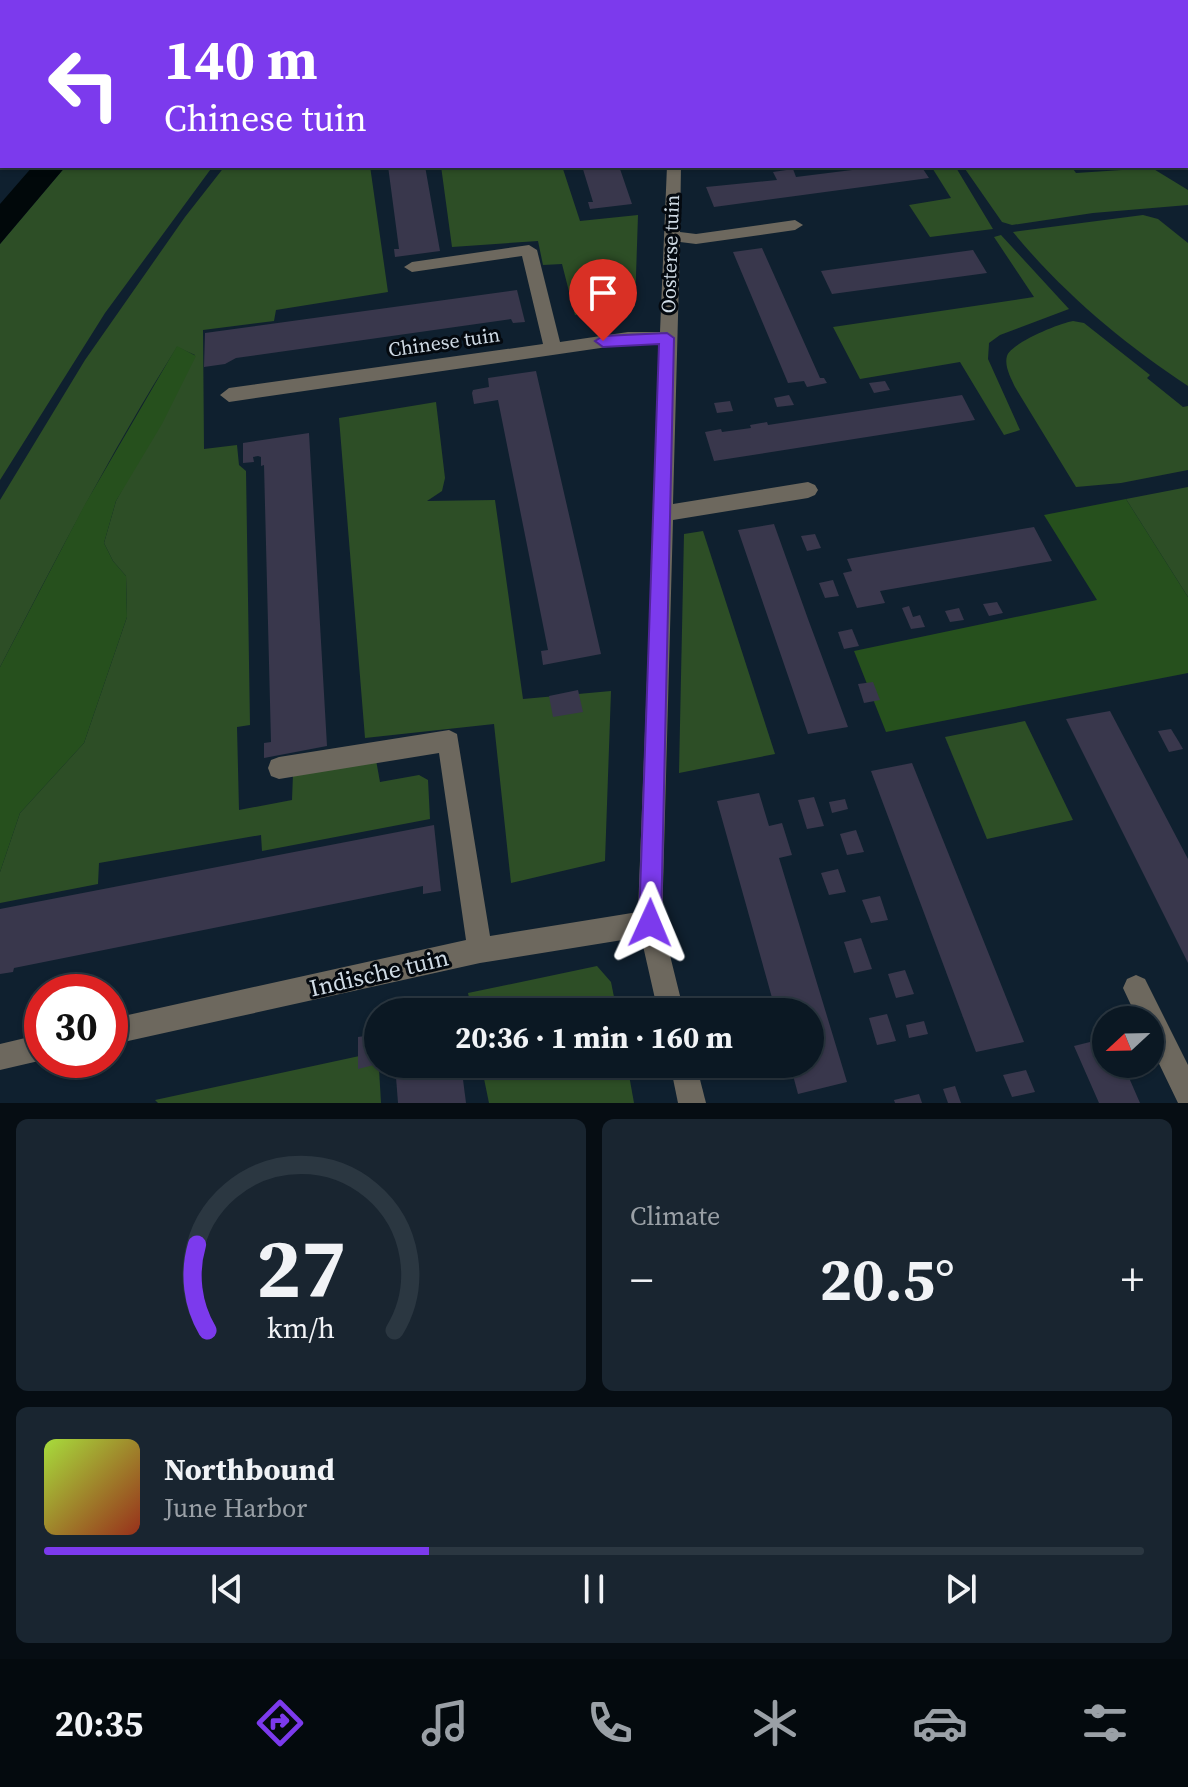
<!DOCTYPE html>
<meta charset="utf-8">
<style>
:root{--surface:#0b1823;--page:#192530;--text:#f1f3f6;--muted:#9aa0a6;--line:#2b3741;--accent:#7c3aed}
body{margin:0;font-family:"Source Serif 4",serif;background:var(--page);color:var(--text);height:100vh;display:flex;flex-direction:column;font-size:30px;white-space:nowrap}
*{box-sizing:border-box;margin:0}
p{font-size:26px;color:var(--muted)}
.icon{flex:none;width:44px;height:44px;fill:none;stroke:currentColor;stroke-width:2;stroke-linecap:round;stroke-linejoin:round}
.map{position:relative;height:1103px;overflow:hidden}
.details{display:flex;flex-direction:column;gap:16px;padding:16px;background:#060d13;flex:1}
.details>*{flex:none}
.guide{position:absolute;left:0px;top:0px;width:1188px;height:168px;box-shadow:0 2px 6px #0004,0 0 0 2px var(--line);background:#7c3aed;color:#fff;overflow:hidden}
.needle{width:52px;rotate:248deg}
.controls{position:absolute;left:1092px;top:1006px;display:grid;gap:16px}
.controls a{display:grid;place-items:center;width:72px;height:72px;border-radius:50%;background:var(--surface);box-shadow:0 2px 6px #0004,0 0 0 2px var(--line);font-size:40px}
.speed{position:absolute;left:24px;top:974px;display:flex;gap:16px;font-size:40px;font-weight:700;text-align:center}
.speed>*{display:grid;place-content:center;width:104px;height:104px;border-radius:50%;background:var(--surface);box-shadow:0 2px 6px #0004,0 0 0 2px var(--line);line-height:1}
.speed .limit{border:12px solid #d22;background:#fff;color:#111}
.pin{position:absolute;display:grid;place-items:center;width:68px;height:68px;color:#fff;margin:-82px -34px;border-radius:50% 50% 50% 0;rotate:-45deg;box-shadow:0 0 8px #0007}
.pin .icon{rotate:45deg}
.me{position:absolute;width:88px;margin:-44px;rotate:1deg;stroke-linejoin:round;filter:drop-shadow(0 0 6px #0008)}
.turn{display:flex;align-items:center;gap:28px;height:168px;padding:0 32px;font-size:36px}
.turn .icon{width:104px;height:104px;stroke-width:2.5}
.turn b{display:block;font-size:56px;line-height:68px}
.big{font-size:60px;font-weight:700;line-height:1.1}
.details .widget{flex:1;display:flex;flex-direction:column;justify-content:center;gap:12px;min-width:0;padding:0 28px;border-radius:12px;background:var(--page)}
.details .dial{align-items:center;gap:0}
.dial svg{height:208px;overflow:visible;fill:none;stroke:var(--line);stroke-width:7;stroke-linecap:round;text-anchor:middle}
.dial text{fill:var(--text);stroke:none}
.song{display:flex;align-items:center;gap:24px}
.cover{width:96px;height:96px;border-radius:12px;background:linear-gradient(135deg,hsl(80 70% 55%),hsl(10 70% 35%))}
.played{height:8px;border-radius:4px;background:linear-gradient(90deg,var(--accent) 35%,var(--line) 35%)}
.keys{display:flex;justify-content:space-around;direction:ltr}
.heat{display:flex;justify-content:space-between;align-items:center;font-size:44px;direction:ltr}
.details .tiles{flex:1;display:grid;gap:16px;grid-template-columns:1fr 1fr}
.widget:last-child{grid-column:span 2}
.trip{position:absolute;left:364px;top:998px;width:460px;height:80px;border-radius:40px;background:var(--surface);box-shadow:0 2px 6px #0004,0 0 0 2px var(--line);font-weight:700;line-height:80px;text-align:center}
.tab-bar{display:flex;height:128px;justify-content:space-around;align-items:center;background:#040a0e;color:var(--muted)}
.tab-bar .icon{width:56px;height:56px}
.tab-bar .selected{color:var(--accent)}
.tab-bar b{font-size:36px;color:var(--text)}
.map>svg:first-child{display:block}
.green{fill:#2d4e26}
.forest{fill:#26501d}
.water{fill:#01080a}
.building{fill:#39374c}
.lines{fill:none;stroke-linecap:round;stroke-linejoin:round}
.minor{fill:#6d685e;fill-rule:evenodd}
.highway{fill:#ded1b8;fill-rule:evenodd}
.route{fill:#7c3aed;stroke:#51269a;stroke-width:2}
.labels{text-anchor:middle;stroke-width:6;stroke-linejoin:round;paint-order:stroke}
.street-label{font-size:20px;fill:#cfdae4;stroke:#04090f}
.near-street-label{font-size:24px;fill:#cfdae4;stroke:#04090f}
</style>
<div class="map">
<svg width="1188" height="1103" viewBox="0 0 1188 1103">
<rect width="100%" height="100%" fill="#0f202f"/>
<!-- green -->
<g class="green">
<path d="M66 166H213L105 313 0 480V244Z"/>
<path d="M225 166H370L388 292 276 310 274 321 203 330 204 449 237 445 239 465 246 471 250 725 237 727 239 810 292 800 293 774 376 760 380 782 419 775 428 780 430 819 262 851 261 835 99 863 98 884 0 903V872L20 813 84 743 127 617 126 576 113 561 104 543 116 501 195 355 177 347C112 450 56 559 0 667V500L85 360 185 217Z"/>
<path d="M441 166H562L580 221 638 215 635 306 575 315 562 264 543 265 538 241 452 247Z"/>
<path d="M931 166H955L993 229 930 237 909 205 951 198Z"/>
<path d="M963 166H1071L1076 173 1152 168 1188 190V205L1093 213 1012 225 1002 222Z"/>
<path d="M1143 215 1158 219 1188 243V386C1124 344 1062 292 1013 232Z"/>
<path d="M1001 235 1069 309 1000 335 989 343 988 359 1020 430 1004 435 960 362 860 379 833 327 1034 297 994 237Z"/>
<path d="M1073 321 1084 323 1150 375 1147 378 1183 407 1188 406V470L1121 483 1076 487 1015 387C1011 378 1004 366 1007 356 1011 343 1060 323 1073 321Z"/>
<path d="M436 402 445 478 442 491 427 501 495 500 523 699 611 691 605 861 511 883 494 724 365 738 339 418Z"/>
<path d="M1188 487V597L1126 499Z"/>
<path d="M703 531 775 754 679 773 684 534Z"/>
<path d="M1025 721 1073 820 987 839 945 737Z"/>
<path d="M597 966 611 982 617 1012H472L468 993Z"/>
<path d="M378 1052 381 1103H158L155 1100Z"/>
<path d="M481 1064H627L634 1103H489Z"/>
</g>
<!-- forest -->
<g class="forest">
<path d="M177 346 196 356 162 424 116 501 104 543 113 561 126 576 127 617 84 743 20 813 0 872V667L84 506Z"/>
<path d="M1126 499 1188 597V673L886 732 854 651 1097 600 1044 515Z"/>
</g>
<!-- water -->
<path class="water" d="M33 166H66L0 244V204Z"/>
<!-- building -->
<g class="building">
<path d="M388 166H425L440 251 395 257 394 249H399Z"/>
<path d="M582 166H619L632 204 590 209 588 202H593Z"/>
<path d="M884 166H921L929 178 714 207 706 187 777 180 773 172 793 169 796 177Z"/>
<path d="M762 248 820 378H824L827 383 807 387 804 381 788 383 733 252Z"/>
<path d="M973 250 987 273 832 294 821 271Z"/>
<path d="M517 290 525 322 513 323 511 319 236 358 225 364 204 367 205 333Z"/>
<path d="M536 371 601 654 543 665 541 651 548 650 498 400 474 404 472 393 473 390 489 387 488 378Z"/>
<path d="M885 381 890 390 874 393 869 383Z"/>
<path d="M789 395 794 405 777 407 774 398Z"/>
<path d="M962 395 975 420 714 461 705 432 721 429 722 432 751 428 750 425 767 422 768 425Z"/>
<path d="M730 401 733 411 717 413 714 403Z"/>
<path d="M309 433 327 746 264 758V743L271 742 264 465 261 466V457L258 456 253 457 254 462 243 463V443Z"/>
<path d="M774 524 808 619 848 727 808 734 738 530Z"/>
<path d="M1034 527 1052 561 880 591 885 603 857 608 843 573 852 571 847 559Z"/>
<path d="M815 534 821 548 807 551 801 536Z"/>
<path d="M833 580 839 596 825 598 819 583Z"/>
<path d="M997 602 1003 613 989 616 983 604Z"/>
<path d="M909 606 913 617 920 615 925 627 911 629 902 608Z"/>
<path d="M959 608 964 620 950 622 945 611Z"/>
<path d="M852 629 859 646 844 649 838 632Z"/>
<path d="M873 682 880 700 864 703 858 684Z"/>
<path d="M578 690 583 712 553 717 549 696Z"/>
<path d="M1110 711 1188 859V963L1066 719Z"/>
<path d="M1171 729 1179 742 1183 749 1169 752 1158 731Z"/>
<path d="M912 763 978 927 1024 1042 976 1052 871 771Z"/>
<path d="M759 793 769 826 782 823 792 855 779 858 847 1082 798 1094 790 1064H810V1012H776L717 801Z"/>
<path d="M814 797 824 826 807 829 798 800Z"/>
<path d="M845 799 848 809 832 813 829 802Z"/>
<path d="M434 825 441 891 423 894V886L14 968 13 972 0 974V909Z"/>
<path d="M856 830 864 852 847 855 840 834Z"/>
<path d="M838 869 846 892 829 895 821 873Z"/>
<path d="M880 896 888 920 871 923 862 900Z"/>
<path d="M861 938 872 969 854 973 844 942Z"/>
<path d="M905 970 914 994 896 998 888 974Z"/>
<path d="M453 997 455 1012H389V1011Z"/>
<path d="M887 1014 896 1041 877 1045 869 1018Z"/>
<path d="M924 1021 928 1034 909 1038 906 1025Z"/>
<path d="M378 1034V1064L358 1069V1037Z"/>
<path d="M1106 1038V1064H1123L1140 1103H1099L1074 1046Z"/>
<path d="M395 1064H461L466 1103H398Z"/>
<path d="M1026 1070 1035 1092 1012 1097 1003 1075Z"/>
<path d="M955 1086 961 1103H948L943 1089Z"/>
<path d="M919 1094 922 1103H895L894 1100Z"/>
</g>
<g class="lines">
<!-- minor -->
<g class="minor">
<rect x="672" y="0" width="12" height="2"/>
<path d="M1188 19V27L1186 28V20Z"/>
<path d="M667 166H681L680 232 696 234 795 220 803 225 795 230 696 244 680 242 673 504 808 482 815 485 818 490 815 495 808 498 673 520 662 923 684 1012H658L641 937 480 963 110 1045V1019L466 940 439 753 279 779 271 776 268 768 271 760 279 757 449 730 457 734 490 936 638 912 660 344H628L229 402 220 395 229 388 543 344 522 256 412 272 404 267 412 262 529 245 537 250 560 342 628 332H660Z"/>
<path d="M1136 975 1145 979 1188 1065V1103H1178L1150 1045V1020H1138L1123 988 1127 979Z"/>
<path d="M42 1034 43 1060 0 1070V1044Z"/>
<path d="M670 1064H696L706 1103H678Z"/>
</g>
<!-- highway -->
<g class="highway">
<path d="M5 0H22L3 2Z"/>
<path d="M57 0H74L55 2Z"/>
<path d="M107 0H124L105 2Z"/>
<path d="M134 0H150L132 2Z"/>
<path d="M2 44V55L0 56V45Z"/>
<path d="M2 85V96L0 97V86Z"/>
<path d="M0 132H2L0 144Z"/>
</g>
</g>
<!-- route -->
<path class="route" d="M667 333 674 338 661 923 658 931 650 935 642 931 639 923 659 344 603 347 595 341 603 336Z"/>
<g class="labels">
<!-- street labels -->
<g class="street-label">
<text transform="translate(670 254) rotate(-88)" y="7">Oosterse tuin</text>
<text transform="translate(444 342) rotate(-8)" y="7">Chinese tuin</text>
</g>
<!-- near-street labels -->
<g class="near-street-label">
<text transform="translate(379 973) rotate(-13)" y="8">Indische tuin</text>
</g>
</g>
</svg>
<div class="controls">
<a><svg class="needle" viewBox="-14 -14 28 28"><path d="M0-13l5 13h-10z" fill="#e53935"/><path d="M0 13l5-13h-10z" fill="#9aa0a6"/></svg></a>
</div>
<div class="speed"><div class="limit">30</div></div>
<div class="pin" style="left:603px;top:341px;background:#d93025"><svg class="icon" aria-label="arrive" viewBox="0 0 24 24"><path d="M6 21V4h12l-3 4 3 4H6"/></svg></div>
<svg class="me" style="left:650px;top:923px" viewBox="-20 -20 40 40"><path d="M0-17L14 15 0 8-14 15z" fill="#7c3aed" stroke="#fff" stroke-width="4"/></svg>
<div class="trip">20:36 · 1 min · 160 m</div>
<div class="guide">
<div class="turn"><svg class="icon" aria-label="left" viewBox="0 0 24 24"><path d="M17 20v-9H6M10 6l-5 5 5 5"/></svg><div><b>140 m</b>Chinese tuin</div></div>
</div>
</div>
<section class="details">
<div class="tiles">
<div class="widget dial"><svg viewBox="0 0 100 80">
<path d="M14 69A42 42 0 1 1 86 69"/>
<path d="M14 69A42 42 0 0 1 10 36" stroke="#7c3aed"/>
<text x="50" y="56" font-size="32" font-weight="700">27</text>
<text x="50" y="72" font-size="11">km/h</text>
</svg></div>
<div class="widget"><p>Climate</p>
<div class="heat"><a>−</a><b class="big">20.5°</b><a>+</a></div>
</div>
<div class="widget">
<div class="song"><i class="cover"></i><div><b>Northbound</b><p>June Harbor</p></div></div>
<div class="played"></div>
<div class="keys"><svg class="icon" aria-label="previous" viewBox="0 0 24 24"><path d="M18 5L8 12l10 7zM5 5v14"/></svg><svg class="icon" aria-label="pause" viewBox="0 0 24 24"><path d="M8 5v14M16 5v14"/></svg><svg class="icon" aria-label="next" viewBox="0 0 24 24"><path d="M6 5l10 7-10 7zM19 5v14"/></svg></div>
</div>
</div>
</section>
<nav class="tab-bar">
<b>20:35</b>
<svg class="icon selected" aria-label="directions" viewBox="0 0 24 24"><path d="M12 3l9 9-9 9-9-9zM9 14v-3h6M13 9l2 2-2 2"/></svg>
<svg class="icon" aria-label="music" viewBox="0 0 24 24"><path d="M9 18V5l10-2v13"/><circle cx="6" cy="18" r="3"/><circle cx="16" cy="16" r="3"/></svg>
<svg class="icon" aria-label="phone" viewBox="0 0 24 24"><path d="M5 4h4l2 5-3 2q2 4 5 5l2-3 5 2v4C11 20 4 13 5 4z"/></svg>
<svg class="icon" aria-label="climate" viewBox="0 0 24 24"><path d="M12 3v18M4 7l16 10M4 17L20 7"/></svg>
<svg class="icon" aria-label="car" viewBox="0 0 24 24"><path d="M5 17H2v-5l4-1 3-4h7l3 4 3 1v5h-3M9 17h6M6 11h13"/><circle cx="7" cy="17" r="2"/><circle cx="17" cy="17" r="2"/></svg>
<svg class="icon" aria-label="filters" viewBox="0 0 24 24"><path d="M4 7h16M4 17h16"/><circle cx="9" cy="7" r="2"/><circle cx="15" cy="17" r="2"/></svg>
</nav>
